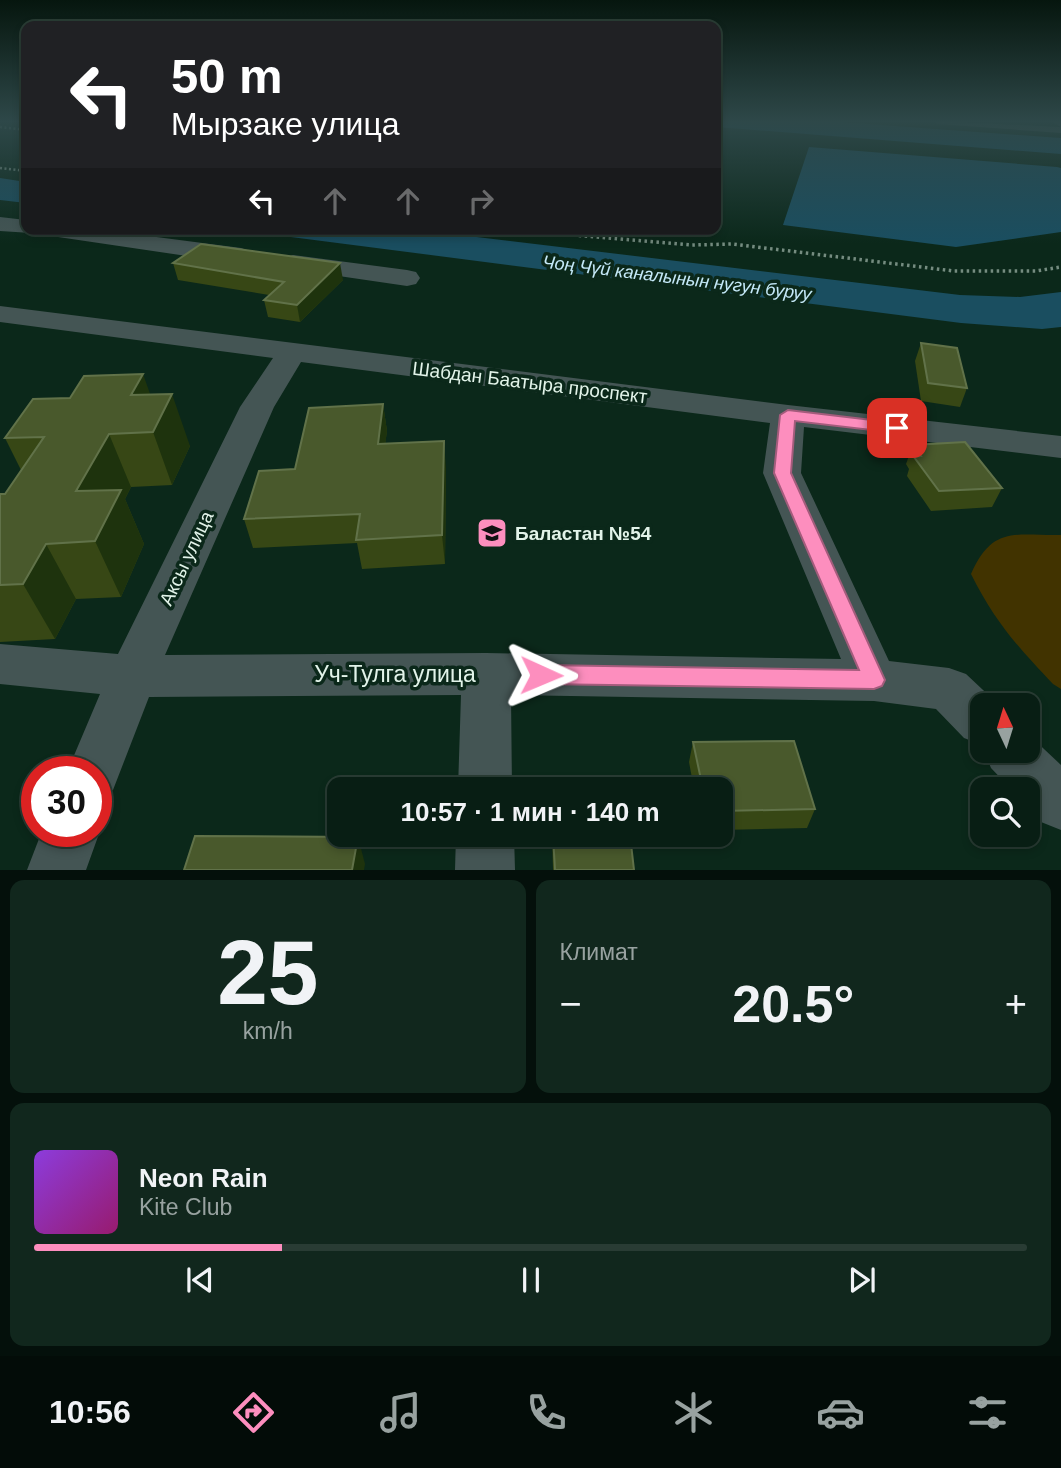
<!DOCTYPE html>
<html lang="ru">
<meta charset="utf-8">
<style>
:root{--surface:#081e14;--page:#11271d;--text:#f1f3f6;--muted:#98a2a0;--line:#293c34;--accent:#fd8ebe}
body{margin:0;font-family:Helvetica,sans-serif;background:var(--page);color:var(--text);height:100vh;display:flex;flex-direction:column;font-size:26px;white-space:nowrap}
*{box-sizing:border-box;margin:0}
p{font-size:23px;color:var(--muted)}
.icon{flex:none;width:38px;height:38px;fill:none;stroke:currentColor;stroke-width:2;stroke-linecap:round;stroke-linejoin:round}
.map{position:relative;height:870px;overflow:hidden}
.side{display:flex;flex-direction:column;gap:10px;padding:10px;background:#04100b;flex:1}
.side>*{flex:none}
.banner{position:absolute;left:21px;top:21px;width:700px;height:214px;border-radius:14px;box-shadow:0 4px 10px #0003,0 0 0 2px var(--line);background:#202124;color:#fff;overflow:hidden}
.needle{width:46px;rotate:356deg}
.fabs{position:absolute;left:970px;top:693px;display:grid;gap:14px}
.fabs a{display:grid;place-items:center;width:70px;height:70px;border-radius:14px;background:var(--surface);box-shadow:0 4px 10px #0003,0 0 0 2px var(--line);font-size:35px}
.speed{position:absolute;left:21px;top:756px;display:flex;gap:14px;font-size:35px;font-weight:700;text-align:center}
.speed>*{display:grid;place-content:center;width:91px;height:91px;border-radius:50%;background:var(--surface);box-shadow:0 4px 10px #0003,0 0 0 2px var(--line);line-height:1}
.speed .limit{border:10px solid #d22;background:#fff;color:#111}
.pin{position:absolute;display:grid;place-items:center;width:60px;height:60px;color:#fff;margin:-30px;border-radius:14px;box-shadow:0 4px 10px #0006}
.me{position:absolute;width:77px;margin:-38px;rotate:91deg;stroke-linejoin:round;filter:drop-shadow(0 0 5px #0008)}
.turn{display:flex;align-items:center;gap:24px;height:147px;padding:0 35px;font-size:32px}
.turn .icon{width:91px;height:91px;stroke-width:2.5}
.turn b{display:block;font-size:49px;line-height:60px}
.lanes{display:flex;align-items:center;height:66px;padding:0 35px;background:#0003;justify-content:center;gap:35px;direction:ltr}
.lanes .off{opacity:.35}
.big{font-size:52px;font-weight:800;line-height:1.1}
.side .tile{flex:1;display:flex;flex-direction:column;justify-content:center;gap:10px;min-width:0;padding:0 24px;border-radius:14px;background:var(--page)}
.side .dial{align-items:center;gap:0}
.dial b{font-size:91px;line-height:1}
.song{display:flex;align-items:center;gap:21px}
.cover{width:84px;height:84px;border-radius:10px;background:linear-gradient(135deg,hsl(270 70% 55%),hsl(320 70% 35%))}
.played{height:7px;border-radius:4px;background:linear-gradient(90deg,var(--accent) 25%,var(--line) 25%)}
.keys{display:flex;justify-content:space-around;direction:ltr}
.heat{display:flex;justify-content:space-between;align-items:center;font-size:38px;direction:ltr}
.side .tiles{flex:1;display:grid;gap:10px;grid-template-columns:1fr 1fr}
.tile:last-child{grid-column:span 2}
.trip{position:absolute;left:327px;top:777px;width:406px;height:70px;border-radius:14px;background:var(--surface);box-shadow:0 4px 10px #0003,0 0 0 2px var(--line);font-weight:800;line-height:70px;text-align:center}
.tabs{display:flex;height:112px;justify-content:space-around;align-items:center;background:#030c08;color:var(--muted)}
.tabs .icon{width:49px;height:49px}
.tabs .active{color:var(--accent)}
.tabs b{font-size:32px;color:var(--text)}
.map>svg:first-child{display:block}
.green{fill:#413300}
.water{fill:#1a4e60}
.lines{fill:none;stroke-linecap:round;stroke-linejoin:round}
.path-far1{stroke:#758c80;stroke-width:2.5;stroke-dasharray:2 2.5;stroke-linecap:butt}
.path{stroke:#758c80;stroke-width:3.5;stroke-dasharray:2.5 3.5;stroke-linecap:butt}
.service{fill:#445554;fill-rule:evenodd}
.minor{fill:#445554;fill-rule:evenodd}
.wall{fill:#374715}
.shaded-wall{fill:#1e330d}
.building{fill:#49592c;stroke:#617249;stroke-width:2}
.route{fill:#fd8ebe;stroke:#a45c7c;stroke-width:2}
.labels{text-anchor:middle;stroke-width:7;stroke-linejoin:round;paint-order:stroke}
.far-water-label{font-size:18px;font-style:italic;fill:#c5e9f8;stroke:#0b281a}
.street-label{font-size:19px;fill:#e2f3e9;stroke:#0b281a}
.poi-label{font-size:19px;font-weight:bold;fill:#e2f3e9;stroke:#0b281a;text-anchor:start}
.near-street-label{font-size:23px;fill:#e2f3e9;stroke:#0b281a}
</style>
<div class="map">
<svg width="1061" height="870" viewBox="0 0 1061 870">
<rect width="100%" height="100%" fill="#0b281a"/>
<!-- green -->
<path class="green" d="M1061 535V689L1053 684C1017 646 995 622 971 574 993 525 1015 536 1061 535Z"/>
<!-- water -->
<g class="water">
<path d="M716 121H827L1061 138V154L716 127Z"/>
<path d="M809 147 1057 167 1061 168V232L956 247 783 225Z"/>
<path d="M0 178 26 182V203L0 200Z"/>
<path d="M228 229H410L960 295 1020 297 1061 292V327L1042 329 961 323Z"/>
</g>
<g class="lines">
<!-- path-far1 -->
<g class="path-far1">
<path d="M0 127 26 130"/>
<path d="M0 168 26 171"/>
</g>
<!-- path -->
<path class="path" d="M501 229 692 245 732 244 954 271H1036L1061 267"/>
<!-- service -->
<path class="service" d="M934 121 1061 127V133L938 124Z"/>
<!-- minor -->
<g class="minor">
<path d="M1051 121H1061V127Z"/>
<path d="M0 217 26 220V229H95L241 248 250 251 254 256 250 261 241 264 31 233 0 231Z"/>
<path d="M293 255 407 270 416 272 420 278 416 284 407 286 284 268 280 263 284 258Z"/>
<path d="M0 306 788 405 1061 436V458L804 427 801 473 889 661 949 668 966 674 999 705H982V745L964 738 936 709 874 701 511 695 512 789H458L461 695 149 697 113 790 96 797V772H67L100 694 0 684V644L118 654 240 407 273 358 0 322ZM301 362 770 423 763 473 841 659 486 653 165 655 274 407Z"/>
<path d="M1027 733 1061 765V830L1041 822 1027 807V789H1011L991 768 984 751H1027Z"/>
<path d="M96 823 100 831 86 870H27L42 831H96Z"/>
<path d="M456 835H514L515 870H455Z"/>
</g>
</g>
<!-- wall -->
<g class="wall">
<path d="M173 263 343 280 300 322 268 317 264 300 269 295 178 280Z"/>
<path d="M921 343 967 388 960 407 921 401 915 361Z"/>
<path d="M151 395 190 446 172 485 131 487 125 499 144 544 121 597 76 599 55 639 0 642V494H5L21 470 5 438Z"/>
<path d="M383 404 387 431 385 444 446 468 445 564 362 569 357 543 253 548 244 519 295 469Z"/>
<path d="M913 445 1002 488 992 507 931 511 907 476 909 469 906 464Z"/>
<path d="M693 742 815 809 807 828 721 830V789H694L689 762Z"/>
<path d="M552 835H630L634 870H553Z"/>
</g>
<!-- shaded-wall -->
<g class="shaded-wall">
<path d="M340 263 343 280 300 322 297 305Z"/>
<path d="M143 374 159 419 172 394 190 446 172 485 153 432 131 395Z"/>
<path d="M383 404 387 431 382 472 378 444Z"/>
<path d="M109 434 131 487 125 499 144 544 121 597 95 541 76 491Z"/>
<path d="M444 441 446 468 445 564 442 535Z"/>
<path d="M46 544 76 599 55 639 23 584Z"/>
<path d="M358 837 365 864 364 870H352Z"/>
</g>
<!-- building -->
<g class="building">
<path d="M201 244 340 263 297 305 264 300 284 282 173 263Z"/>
<path d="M921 343 957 348 967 388 928 383Z"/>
<path d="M143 374 131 395 172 394 153 432 109 434 76 491 121 490 95 541 46 544 23 584 0 585V494H5L44 437 5 438 33 399 70 398 84 376Z"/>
<path d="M383 404 378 444 444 441 442 535 356 540 360 514 244 519 259 471 295 469 309 408Z"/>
<path d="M965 442 1002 488 939 491 914 457 921 456 913 445Z"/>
<path d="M794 741 815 809 721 811V789H703L693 742Z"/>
<path d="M553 835H630L634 870H555Z"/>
<path d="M195 836 358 837 352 870H184Z"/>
</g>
<!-- sky -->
<linearGradient id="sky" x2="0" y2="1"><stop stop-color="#06160e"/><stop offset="0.5" stop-color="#2e4849"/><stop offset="1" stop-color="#2e4849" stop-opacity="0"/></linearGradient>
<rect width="1061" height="243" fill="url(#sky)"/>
<!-- route -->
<path class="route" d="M788 410 897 423 905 428 897 433 795 421 791 473 885 680 882 686 874 689 541 684 533 681 530 675 533 668 541 665 859 670 774 473 780 415Z"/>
<!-- icons -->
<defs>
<g id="school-square" transform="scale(1.575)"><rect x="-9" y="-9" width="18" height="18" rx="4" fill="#fd8ebe" stroke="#0b281a"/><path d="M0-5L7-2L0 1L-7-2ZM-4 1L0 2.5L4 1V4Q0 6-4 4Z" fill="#111"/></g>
</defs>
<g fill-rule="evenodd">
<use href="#school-square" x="492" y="533"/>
</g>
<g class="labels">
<!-- far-water labels -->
<g class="far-water-label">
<text transform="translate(677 278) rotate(7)" y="6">Чоң Чүй каналынын нугун буруу</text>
</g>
<!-- street labels -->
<g class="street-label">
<text transform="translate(530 382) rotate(7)" y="7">Шабдан Баатыра проспект</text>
<text transform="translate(186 558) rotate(-65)" y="7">Аксы улица</text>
</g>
<!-- poi labels -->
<g class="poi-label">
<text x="515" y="540">Баластан №54</text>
</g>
<!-- near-street labels -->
<g class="near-street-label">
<text x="395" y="682">Уч-Тулга улица</text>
</g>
</g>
</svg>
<div class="fabs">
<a><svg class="needle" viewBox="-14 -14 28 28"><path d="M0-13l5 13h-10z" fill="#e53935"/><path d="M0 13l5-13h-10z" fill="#98a2a0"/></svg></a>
<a><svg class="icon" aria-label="search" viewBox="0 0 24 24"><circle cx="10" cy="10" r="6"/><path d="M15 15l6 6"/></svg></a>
</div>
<div class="speed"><div class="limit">30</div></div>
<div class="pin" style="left:897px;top:428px;background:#d93025"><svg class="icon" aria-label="arrive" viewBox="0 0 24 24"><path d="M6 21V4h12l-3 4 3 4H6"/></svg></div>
<svg class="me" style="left:541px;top:675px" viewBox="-20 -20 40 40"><path d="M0-17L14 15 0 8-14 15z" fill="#fd8ebe" stroke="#fff" stroke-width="4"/></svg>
<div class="trip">10:57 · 1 мин · 140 m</div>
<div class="banner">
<div class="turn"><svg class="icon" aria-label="left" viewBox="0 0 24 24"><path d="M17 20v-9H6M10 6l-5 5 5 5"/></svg><div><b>50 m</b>Мырзаке улица</div></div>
<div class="lanes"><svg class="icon" aria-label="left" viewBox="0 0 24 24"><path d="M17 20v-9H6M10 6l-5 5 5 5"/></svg><svg class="icon off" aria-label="ahead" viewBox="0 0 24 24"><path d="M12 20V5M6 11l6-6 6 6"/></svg><svg class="icon off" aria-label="ahead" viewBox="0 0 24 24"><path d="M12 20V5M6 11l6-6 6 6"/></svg><svg class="icon off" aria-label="right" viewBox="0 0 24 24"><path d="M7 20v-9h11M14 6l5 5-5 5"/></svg></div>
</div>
</div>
<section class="side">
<div class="tiles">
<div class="tile dial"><b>25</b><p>km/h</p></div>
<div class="tile"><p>Климат</p>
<div class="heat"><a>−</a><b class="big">20.5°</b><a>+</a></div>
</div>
<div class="tile">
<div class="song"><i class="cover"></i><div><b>Neon Rain</b><p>Kite Club</p></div></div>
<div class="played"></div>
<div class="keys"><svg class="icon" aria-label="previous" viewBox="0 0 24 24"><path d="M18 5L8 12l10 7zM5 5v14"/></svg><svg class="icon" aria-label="pause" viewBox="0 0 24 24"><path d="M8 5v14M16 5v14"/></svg><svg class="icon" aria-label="next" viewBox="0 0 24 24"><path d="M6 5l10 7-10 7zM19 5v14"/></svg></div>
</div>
</div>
</section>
<nav class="tabs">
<b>10:56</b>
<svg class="icon active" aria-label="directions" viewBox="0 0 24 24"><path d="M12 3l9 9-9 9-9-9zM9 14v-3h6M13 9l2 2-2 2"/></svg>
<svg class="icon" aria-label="music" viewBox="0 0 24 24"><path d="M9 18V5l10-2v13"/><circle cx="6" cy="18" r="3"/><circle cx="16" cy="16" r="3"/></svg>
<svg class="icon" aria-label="phone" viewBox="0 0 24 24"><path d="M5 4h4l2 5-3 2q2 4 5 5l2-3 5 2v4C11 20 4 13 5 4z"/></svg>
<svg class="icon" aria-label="climate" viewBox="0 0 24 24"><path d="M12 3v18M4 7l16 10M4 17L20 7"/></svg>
<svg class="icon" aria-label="car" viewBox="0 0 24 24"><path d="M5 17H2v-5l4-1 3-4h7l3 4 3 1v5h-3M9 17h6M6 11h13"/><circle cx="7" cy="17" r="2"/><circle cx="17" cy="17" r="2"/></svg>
<svg class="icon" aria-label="filters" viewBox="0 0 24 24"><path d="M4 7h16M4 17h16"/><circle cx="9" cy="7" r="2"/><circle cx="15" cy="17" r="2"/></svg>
</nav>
